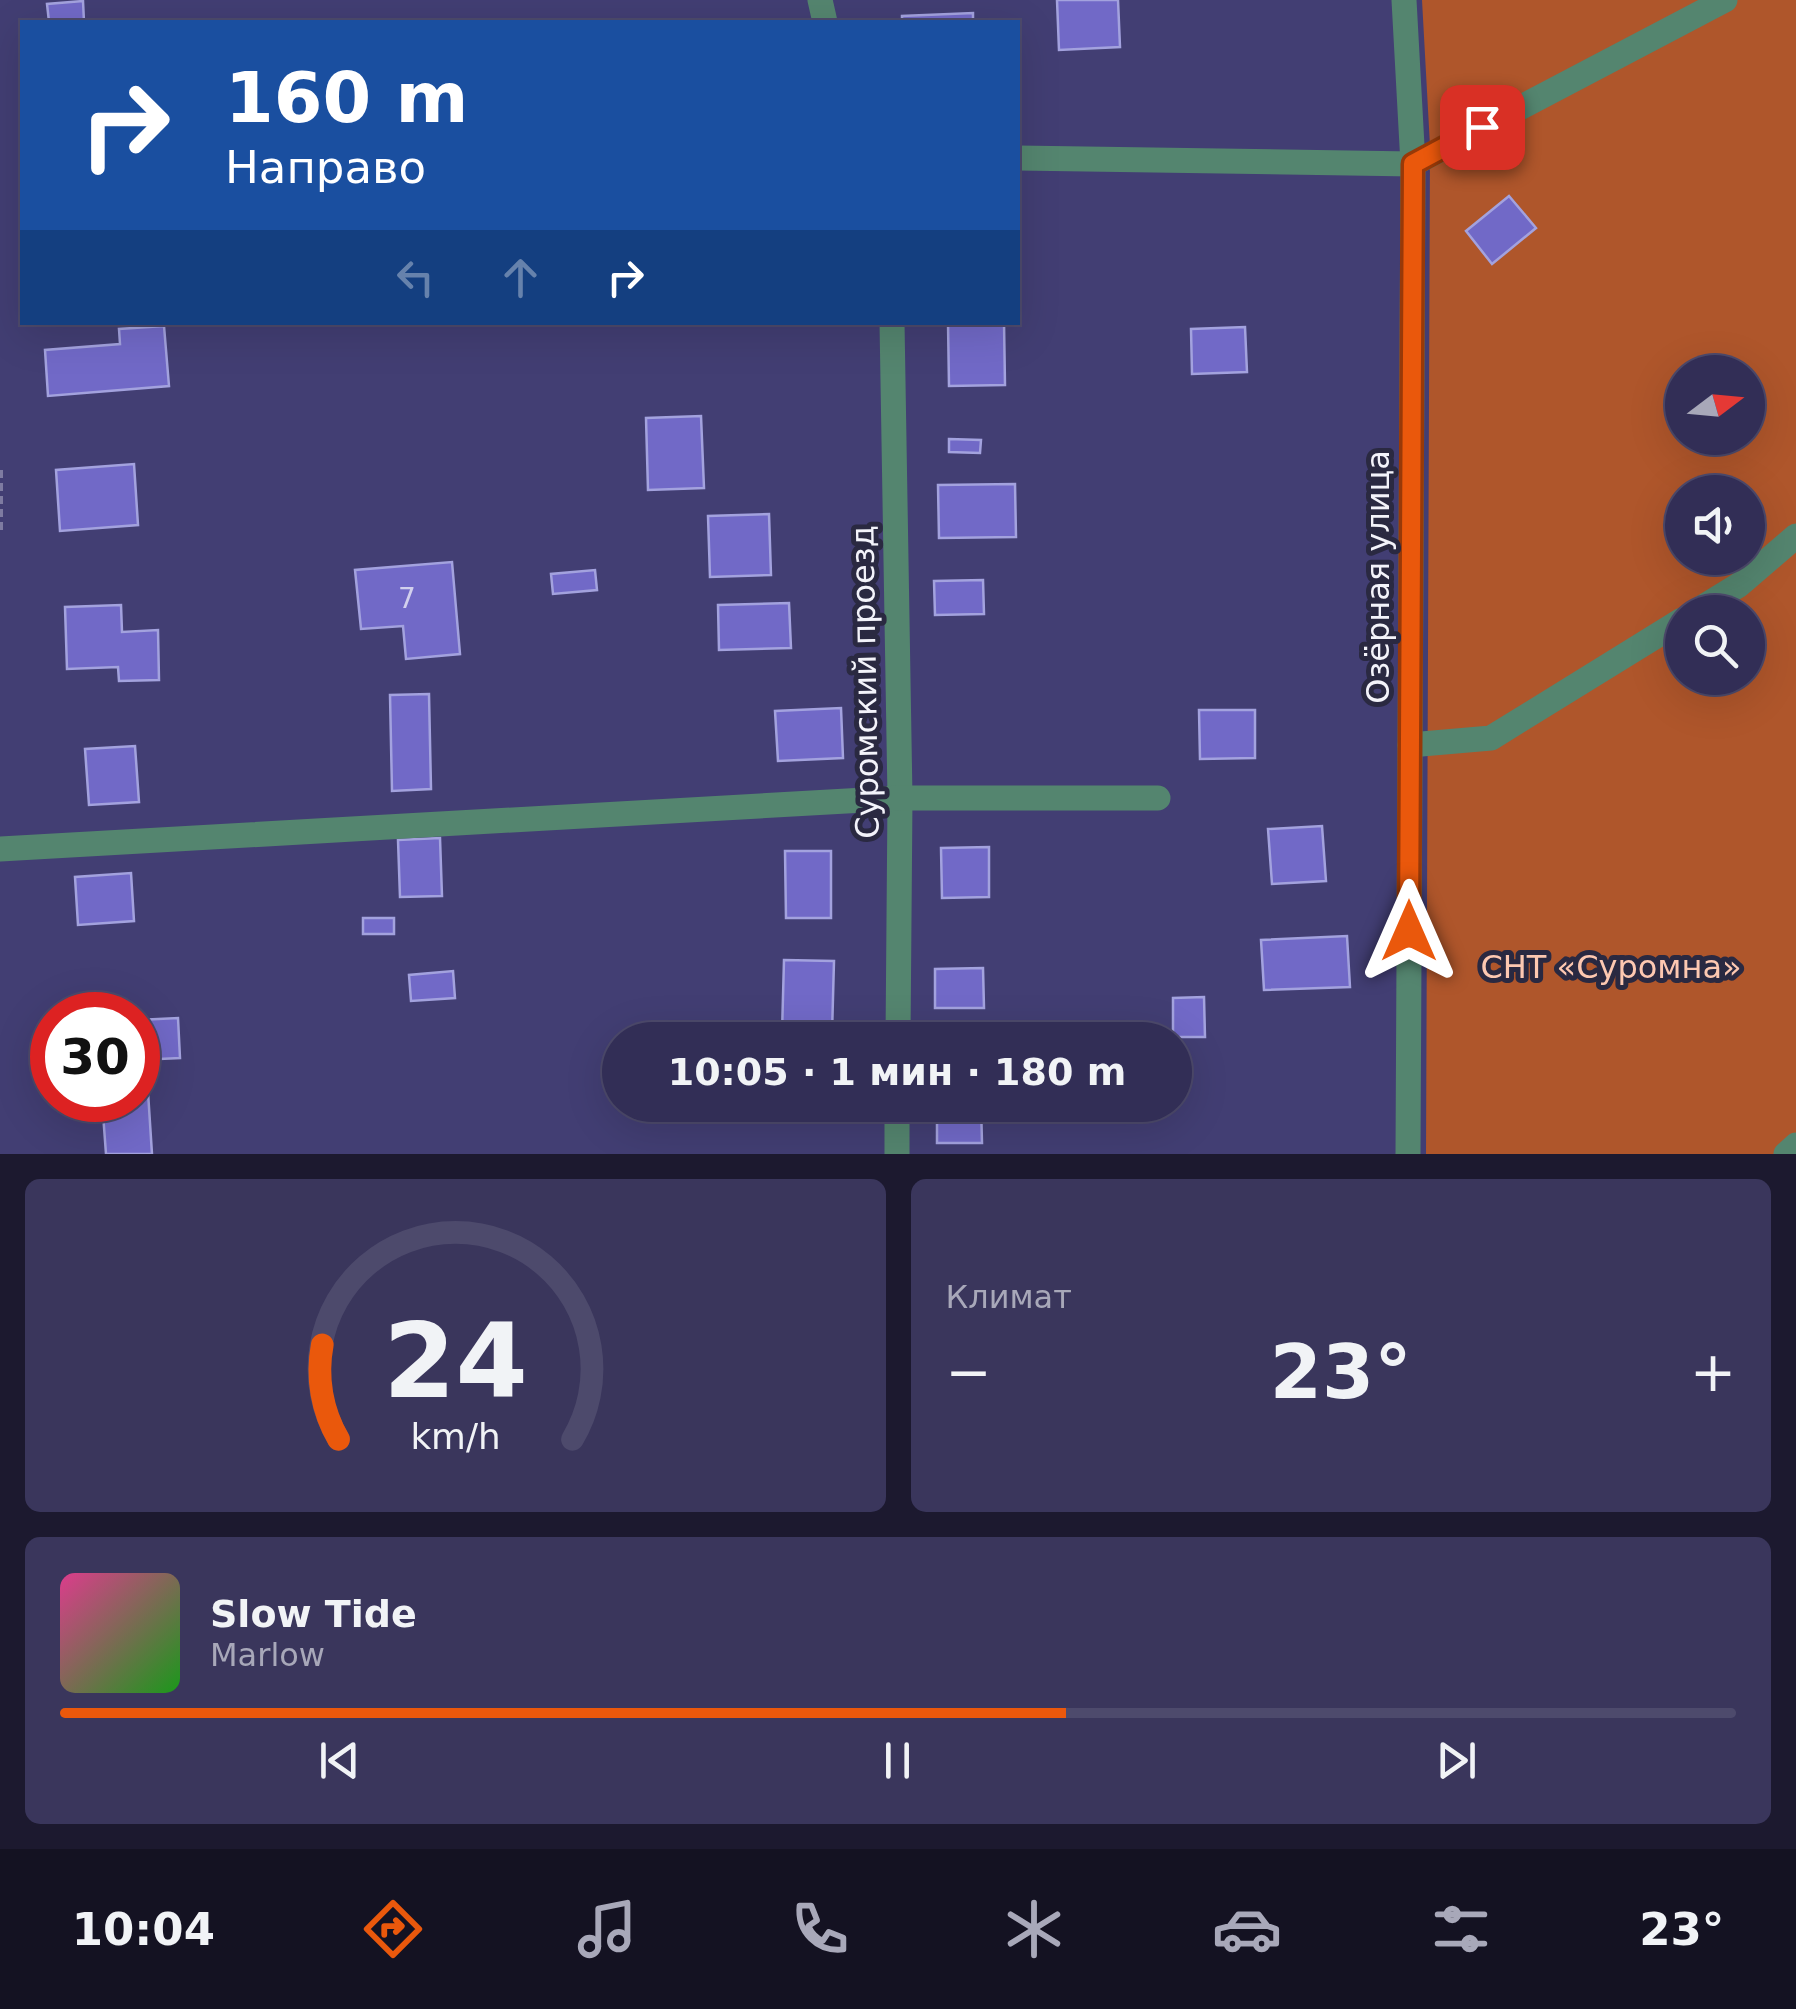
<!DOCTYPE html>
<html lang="ru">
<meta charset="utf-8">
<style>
:root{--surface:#322e56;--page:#3a365c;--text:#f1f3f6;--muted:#a8a8b9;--line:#4d4a6c;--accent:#ea580c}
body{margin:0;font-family:"DejaVu Sans",sans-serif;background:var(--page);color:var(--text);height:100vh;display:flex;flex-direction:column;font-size:38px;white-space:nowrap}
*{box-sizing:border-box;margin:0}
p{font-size:32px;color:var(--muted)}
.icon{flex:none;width:55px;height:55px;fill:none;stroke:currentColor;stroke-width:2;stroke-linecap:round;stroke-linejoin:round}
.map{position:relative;height:1154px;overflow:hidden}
.sheet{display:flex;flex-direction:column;gap:25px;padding:25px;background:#1c192f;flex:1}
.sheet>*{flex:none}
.top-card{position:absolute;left:20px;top:20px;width:1000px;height:305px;border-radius:0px;box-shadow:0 10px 40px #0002,0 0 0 2px var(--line);background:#1a4fa0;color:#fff;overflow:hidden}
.needle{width:65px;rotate:74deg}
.controls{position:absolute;left:1665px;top:355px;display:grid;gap:20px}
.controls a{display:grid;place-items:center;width:100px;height:100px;border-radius:50%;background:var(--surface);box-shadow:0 10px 40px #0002,0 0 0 2px var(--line);font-size:50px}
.speed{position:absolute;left:30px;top:992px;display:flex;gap:20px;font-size:50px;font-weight:700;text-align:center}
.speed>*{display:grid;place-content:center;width:130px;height:130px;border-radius:50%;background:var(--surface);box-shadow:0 10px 40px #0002,0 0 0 2px var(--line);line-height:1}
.speed .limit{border:15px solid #d22;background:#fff;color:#111}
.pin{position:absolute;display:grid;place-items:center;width:85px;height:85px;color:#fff;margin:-42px;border-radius:20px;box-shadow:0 5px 15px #0006}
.me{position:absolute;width:110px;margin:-55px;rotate:0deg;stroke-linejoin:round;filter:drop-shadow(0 0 8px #0008)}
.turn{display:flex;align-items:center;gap:35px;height:210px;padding:0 40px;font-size:45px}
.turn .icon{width:130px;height:130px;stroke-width:2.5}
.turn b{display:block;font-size:70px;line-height:85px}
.lanes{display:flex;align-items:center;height:95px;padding:0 40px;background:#0003;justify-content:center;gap:50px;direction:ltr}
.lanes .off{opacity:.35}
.big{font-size:75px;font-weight:700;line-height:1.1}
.sheet .tile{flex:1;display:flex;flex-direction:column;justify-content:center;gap:15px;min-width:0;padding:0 35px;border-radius:15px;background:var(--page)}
.sheet .dial{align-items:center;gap:0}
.dial svg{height:260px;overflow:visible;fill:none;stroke:var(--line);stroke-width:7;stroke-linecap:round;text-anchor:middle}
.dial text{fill:var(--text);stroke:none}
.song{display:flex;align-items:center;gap:30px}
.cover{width:120px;height:120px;border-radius:15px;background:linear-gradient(135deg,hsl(330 70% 55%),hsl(120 70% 35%))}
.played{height:10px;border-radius:5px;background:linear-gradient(90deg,var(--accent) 60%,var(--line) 60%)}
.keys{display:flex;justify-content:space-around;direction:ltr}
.heat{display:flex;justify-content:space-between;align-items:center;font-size:55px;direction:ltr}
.sheet .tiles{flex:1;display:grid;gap:25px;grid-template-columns:1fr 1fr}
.tile:last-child{grid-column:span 2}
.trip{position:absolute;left:602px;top:1022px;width:590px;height:100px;border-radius:50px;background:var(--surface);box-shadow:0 10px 40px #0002,0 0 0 2px var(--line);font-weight:700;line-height:100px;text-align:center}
.tab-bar{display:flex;height:160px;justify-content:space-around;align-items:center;background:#141222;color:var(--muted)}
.tab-bar .icon{width:70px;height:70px}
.tab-bar .active{color:var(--accent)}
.tab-bar b{font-size:45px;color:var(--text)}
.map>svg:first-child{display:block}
.green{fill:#af562b;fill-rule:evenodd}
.building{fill:#7169c7;stroke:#a3a2de;stroke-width:2.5}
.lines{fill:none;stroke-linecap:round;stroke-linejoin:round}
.path{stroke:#7e7ba1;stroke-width:6;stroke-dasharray:8 5;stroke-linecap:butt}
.minor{stroke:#54856f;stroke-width:25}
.route-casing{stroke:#983908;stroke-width:25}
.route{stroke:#ea580c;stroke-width:18}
.labels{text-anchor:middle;stroke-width:10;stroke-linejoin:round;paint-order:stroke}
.number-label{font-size:28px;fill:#d2d0ed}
.street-label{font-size:32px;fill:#f3f3fa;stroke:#2a2941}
.park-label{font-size:32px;fill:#fdc8b1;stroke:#2a2941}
</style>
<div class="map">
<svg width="1796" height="1154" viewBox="0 0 1796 1154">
<rect width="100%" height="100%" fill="#423e73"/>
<!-- green -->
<path class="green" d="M1422 0H1796V1154H1426L1430 146ZM1682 372H1748V438H1682ZM1682 492H1748V558H1682ZM1682 612H1748V678H1682Z"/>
<!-- building -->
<g class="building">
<path d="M1057 0H1118L1120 47 1059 50Z"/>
<path d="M83 1 84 22H49L47 4Z"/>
<path d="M973 13V22H902V16Z"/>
<path d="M1509 196 1536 228 1492 264 1466 231Z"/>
<path d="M948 322H1004L1005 385 949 386Z"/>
<path d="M164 326 169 386 48 396 45 350 120 344 119 329Z"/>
<path d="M1245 327 1247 372 1192 374 1191 329Z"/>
<path d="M701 416 704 488 648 490 646 418Z"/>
<path d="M949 439 981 440 980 453 949 452Z"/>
<path d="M134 464 138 525 60 531 56 470Z"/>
<path d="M1015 484 1016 537 939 538 938 485Z"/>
<path d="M769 514 771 575 710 577 708 516Z"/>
<path d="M452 562 460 654 406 659 403 626 361 629 355 570Z"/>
<path d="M595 570 597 590 553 594 551 574Z"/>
<path d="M983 580 984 614 935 615 934 581Z"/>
<path d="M789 603 791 648 719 650 718 605Z"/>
<path d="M121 605 122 632 158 630 159 680 119 681 118 667 67 669 65 607Z"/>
<path d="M429 694 431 789 392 791 390 695Z"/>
<path d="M841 708 843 758 778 761 775 711Z"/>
<path d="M1199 710H1255V758L1200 759Z"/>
<path d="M135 746 139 802 89 805 85 749Z"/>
<path d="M1322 826 1326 881 1272 884 1268 829Z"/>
<path d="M440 838 442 896 400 897 398 840Z"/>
<path d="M989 847V897L942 898 941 848Z"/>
<path d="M785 851H831V918H786Z"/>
<path d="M131 873 134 921 78 925 75 877Z"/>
<rect x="363" y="918" width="31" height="16"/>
<path d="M1347 936 1350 987 1264 990 1261 940Z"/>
<path d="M784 960 834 961 832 1034 782 1033Z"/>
<path d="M983 968 984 1008H935V969Z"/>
<path d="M453 971 455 998 411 1001 409 975Z"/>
<path d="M1204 997 1205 1037H1173V998Z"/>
<path d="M178 1018 180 1058 138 1060V1020Z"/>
<path d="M138 1092H148L152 1154H106L102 1100H138Z"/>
<path d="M937 1105H981L982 1143H937Z"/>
</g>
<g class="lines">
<!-- path -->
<path class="path" d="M0 470V530"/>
<!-- minor -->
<g class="minor">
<path d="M820 0 825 22"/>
<path d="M1404 0 1413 164 1408 1154"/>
<path d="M1018 158 1413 164 1725 0"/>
<path d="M892 322 900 798 898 1040"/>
<path d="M1695 612 1739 585 1796 536"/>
<path d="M1410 745 1491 738 1682 620"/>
<path d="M0 849 900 798H1158"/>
<path d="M897 1154V1105"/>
<path d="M1786 1154 1796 1145"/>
</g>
</g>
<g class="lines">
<!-- route casing -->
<g class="route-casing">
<path id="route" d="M1409 931 1413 164 1482 127"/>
</g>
<!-- route -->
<use href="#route" class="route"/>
</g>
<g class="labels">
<!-- number labels -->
<g class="number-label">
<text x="407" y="608">7</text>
</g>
<!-- street labels -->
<g class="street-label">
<text transform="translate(1378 577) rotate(-90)" y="11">Озёрная улица</text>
<text transform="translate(865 682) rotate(-91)" y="11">Суромский проезд</text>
</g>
<!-- park labels -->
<g class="park-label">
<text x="1611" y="978">СНТ «Суромна»</text>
</g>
</g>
</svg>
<div class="controls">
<a><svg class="needle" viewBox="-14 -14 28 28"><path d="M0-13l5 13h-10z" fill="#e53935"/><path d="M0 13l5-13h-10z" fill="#a8a8b9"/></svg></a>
<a><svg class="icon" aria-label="sound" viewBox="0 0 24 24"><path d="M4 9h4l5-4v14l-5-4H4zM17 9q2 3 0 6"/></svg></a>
<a><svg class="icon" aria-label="search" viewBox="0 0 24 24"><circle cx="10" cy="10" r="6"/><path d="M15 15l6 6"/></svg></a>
</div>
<div class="speed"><div class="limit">30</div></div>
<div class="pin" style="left:1482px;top:127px;background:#d93025"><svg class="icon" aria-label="arrive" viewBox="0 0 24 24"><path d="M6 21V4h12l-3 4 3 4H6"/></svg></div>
<svg class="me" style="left:1409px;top:931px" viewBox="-20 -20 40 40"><path d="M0-17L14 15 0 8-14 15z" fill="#ea580c" stroke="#fff" stroke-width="4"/></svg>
<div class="trip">10:05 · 1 мин · 180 m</div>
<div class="top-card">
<div class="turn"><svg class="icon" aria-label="right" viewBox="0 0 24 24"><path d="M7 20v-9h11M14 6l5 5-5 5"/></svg><div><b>160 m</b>Направо</div></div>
<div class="lanes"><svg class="icon off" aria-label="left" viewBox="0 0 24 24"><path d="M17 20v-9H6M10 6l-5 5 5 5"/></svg><svg class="icon off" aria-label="ahead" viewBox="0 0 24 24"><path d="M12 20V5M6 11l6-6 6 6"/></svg><svg class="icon" aria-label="right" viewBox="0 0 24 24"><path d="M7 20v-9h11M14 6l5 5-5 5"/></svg></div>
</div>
</div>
<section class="sheet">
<div class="tiles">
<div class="tile dial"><svg viewBox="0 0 100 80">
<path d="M14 69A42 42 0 1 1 86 69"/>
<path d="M14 69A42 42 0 0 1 9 40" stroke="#ea580c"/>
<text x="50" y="56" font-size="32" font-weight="700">24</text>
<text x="50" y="72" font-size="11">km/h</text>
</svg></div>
<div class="tile"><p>Климат</p>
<div class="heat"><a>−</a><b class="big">23°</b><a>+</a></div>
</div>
<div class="tile">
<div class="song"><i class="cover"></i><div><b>Slow Tide</b><p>Marlow</p></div></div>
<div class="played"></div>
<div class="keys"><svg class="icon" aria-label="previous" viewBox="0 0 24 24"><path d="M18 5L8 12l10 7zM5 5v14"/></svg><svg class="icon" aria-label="pause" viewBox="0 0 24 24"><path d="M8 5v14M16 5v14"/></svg><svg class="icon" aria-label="next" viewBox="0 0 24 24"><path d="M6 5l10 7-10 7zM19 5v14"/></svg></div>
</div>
</div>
</section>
<nav class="tab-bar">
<b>10:04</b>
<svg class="icon active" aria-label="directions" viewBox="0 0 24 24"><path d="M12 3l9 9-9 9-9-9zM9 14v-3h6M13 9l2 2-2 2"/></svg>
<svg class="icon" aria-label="music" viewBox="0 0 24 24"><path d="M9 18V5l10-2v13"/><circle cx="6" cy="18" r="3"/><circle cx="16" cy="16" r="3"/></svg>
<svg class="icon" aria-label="phone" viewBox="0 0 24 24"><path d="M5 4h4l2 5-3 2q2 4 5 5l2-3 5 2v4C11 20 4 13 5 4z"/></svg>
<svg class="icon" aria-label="climate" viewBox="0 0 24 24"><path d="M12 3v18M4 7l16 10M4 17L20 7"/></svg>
<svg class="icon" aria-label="car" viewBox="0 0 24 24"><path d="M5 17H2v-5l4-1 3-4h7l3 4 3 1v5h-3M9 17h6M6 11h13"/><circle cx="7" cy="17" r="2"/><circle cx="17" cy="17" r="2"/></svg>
<svg class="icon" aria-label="filters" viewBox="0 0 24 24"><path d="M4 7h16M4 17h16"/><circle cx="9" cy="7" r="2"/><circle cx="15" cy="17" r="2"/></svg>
<b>23°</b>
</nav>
